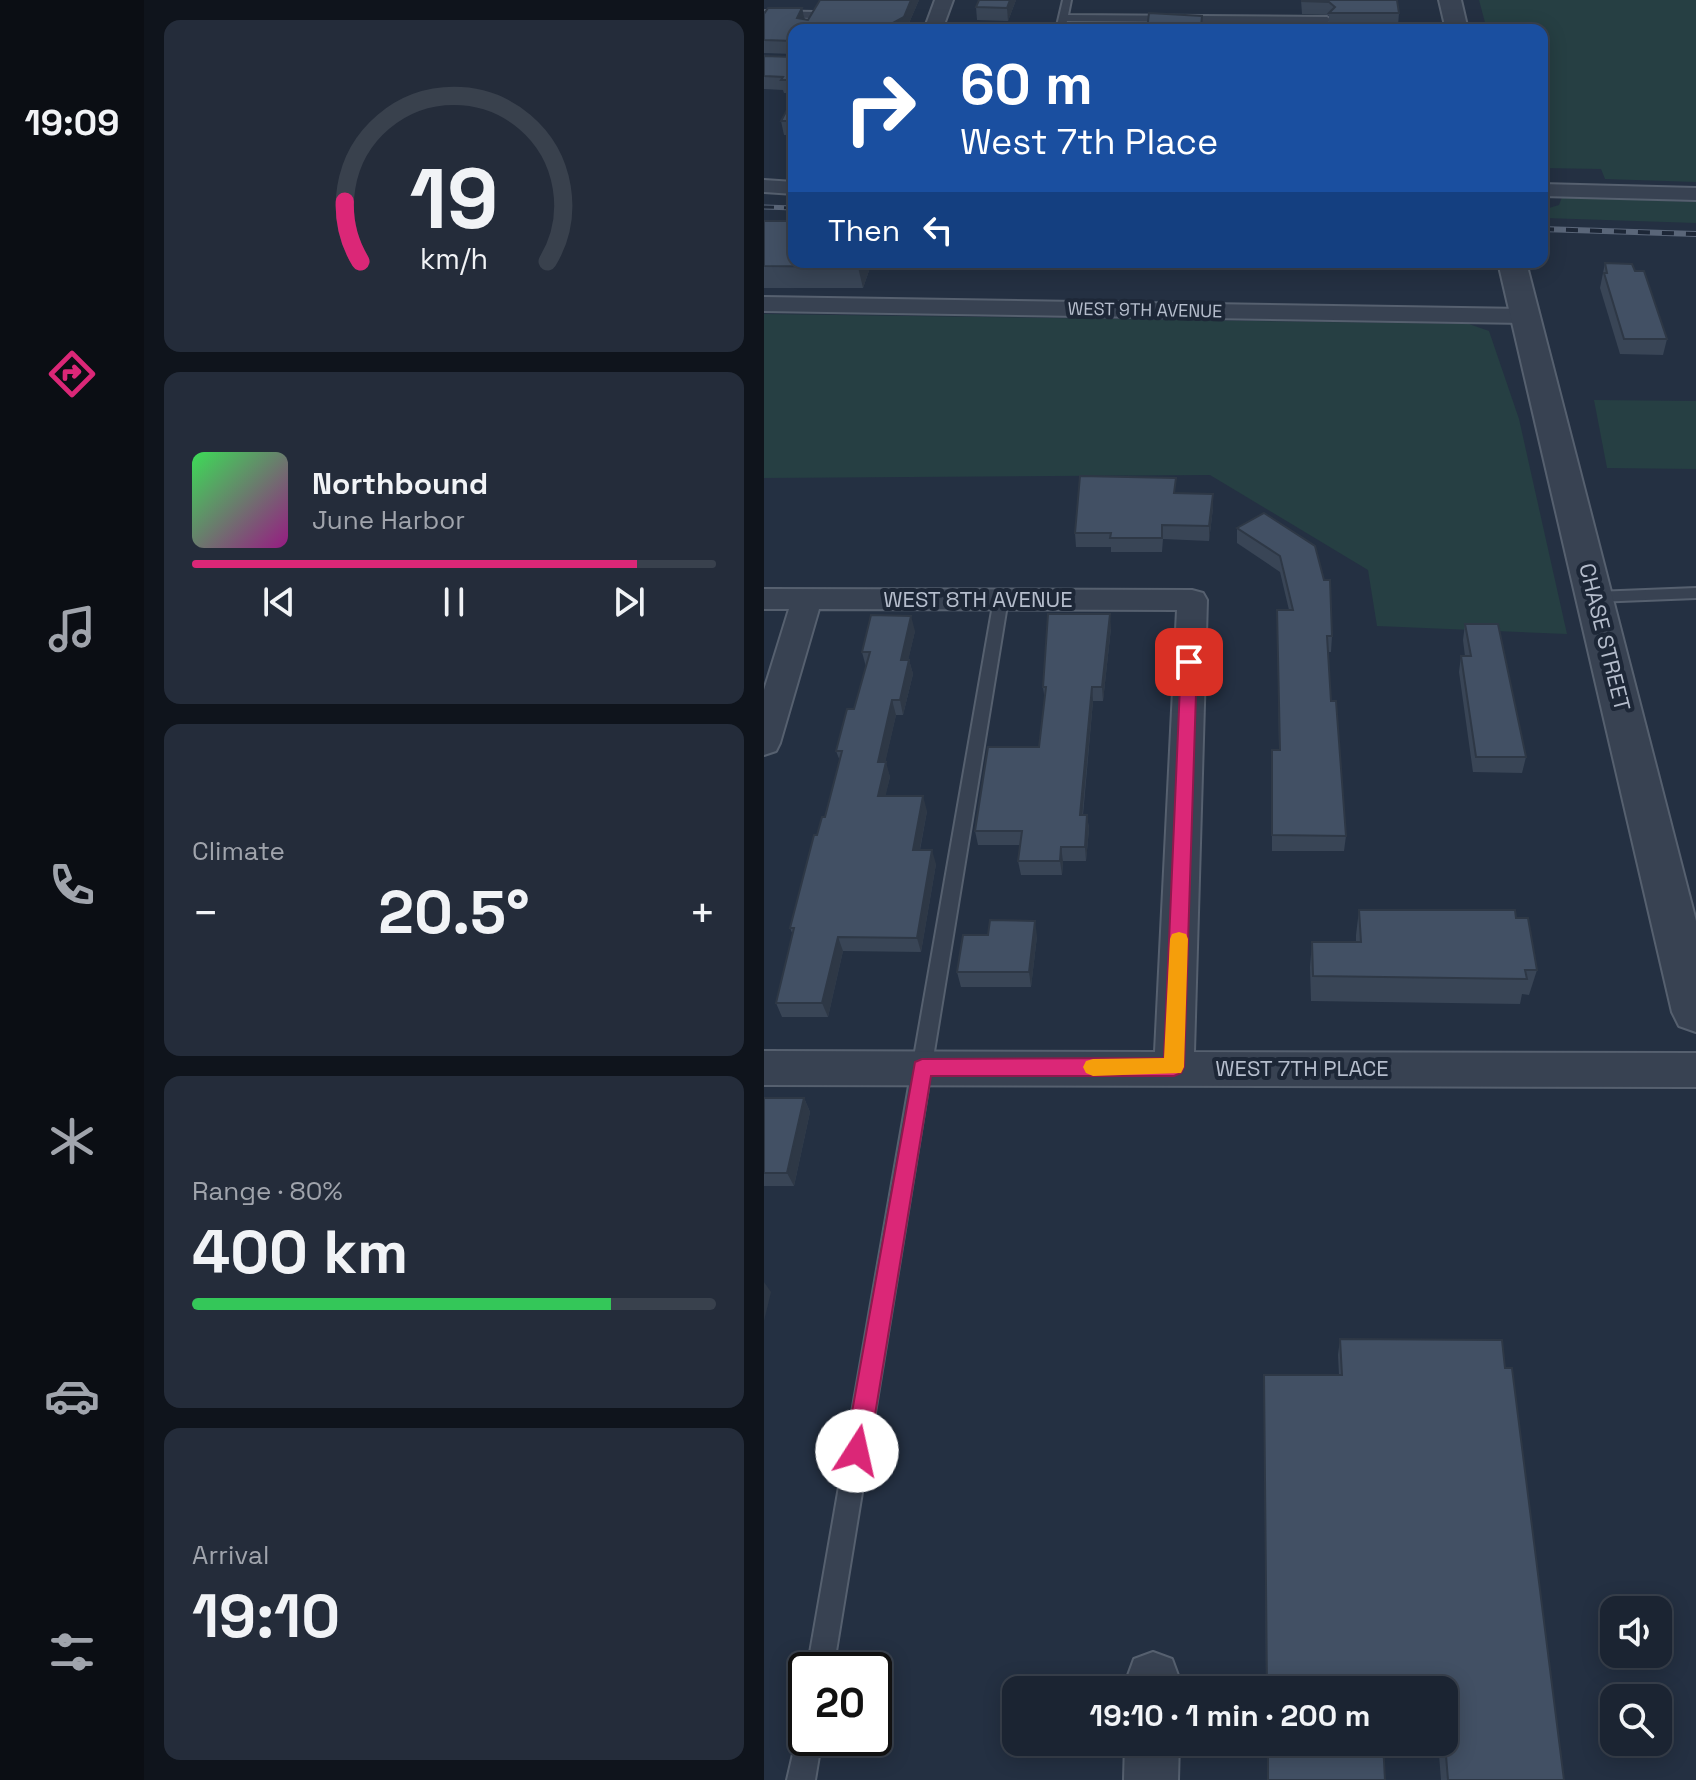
<!DOCTYPE html>
<meta charset="utf-8">
<style>
:root{--surface:#1b2432;--page:#242c3a;--text:#f1f3f6;--muted:#a0a4ac;--line:#39414d;--accent:#db2777}
body{margin:0;font-family:"Space Grotesk",sans-serif;background:var(--page);color:var(--text);height:100vh;display:flex;flex-direction:column;font-size:30px;white-space:nowrap}
*{box-sizing:border-box;margin:0}
p{font-size:26px;color:var(--muted)}
.icon{flex:none;width:44px;height:44px;fill:none;stroke:currentColor;stroke-width:2;stroke-linecap:round;stroke-linejoin:round}
.map{position:relative;flex:1;overflow:hidden}
.details{display:flex;flex-direction:column;gap:20px;padding:20px;background:#0f141c;width:620px}
.details>*{flex:none}
.guide{position:absolute;left:24px;top:24px;width:760px;height:244px;border-radius:16px;box-shadow:0 4px 20px #0003,0 0 0 2px var(--line);background:#1a4fa0;color:#fff;overflow:hidden}
.tools{position:absolute;left:836px;top:1596px;display:grid;gap:16px}
.tools a{display:grid;place-items:center;width:72px;height:72px;border-radius:16px;background:var(--surface);box-shadow:0 4px 20px #0003,0 0 0 2px var(--line);font-size:40px}
.speed{position:absolute;left:24px;top:1652px;display:flex;gap:16px;font-size:40px;font-weight:700;text-align:center}
.speed>*{display:grid;place-content:center;width:104px;height:104px;border-radius:50%;background:var(--surface);box-shadow:0 4px 20px #0003,0 0 0 2px var(--line);line-height:1}
.speed .limit{border:4px solid #111;border-radius:12px;background:#fff;color:#111}
.pin{position:absolute;display:grid;place-items:center;width:68px;height:68px;color:#fff;margin:-34px;border-radius:16px;box-shadow:0 4px 12px #0006}
.me{position:absolute;width:88px;margin:-44px;rotate:10deg;stroke-linejoin:round;filter:drop-shadow(0 0 6px #0008)}
.turn{display:flex;align-items:center;gap:28px;height:168px;padding:0 40px;font-size:36px}
.turn .icon{width:104px;height:104px;stroke-width:2.5}
.turn b{display:block;font-size:56px;line-height:68px}
.then{display:flex;align-items:center;height:76px;padding:0 40px;background:#0003;gap:16px;font-size:30px}
.big{font-size:60px;font-weight:600;line-height:1.1}
.details .widget{flex:1;display:flex;flex-direction:column;justify-content:center;gap:12px;min-width:0;padding:0 28px;border-radius:16px;background:var(--page)}
.details .dial{align-items:center;gap:0}
.dial svg{height:208px;overflow:visible;fill:none;stroke:var(--line);stroke-width:7;stroke-linecap:round;text-anchor:middle}
.dial text{fill:var(--text);stroke:none}
.song{display:flex;align-items:center;gap:24px}
.cover{width:96px;height:96px;border-radius:12px;background:linear-gradient(135deg,hsl(130 70% 55%),hsl(310 70% 35%))}
.played{height:8px;border-radius:4px;background:linear-gradient(90deg,var(--accent) 85%,var(--line) 85%)}
.keys{display:flex;justify-content:space-around;direction:ltr}
.heat{display:flex;justify-content:space-between;align-items:center;font-size:44px;direction:ltr}
.charge{height:12px;border-radius:6px;background:linear-gradient(90deg,#34c759 80%,var(--line) 0)}
.trip{position:absolute;left:238px;top:1676px;width:456px;height:80px;border-radius:16px;background:var(--surface);box-shadow:0 4px 20px #0003,0 0 0 2px var(--line);font-weight:600;line-height:80px;text-align:center}
main{display:flex;flex:1;min-height:0}
.tabs{display:flex;flex-direction:column;width:144px;justify-content:space-around;align-items:center;background:#0b0e14;color:var(--muted)}
.tabs .icon{width:56px;height:56px}
.tabs .active{color:var(--accent)}
.tabs b{font-size:36px;color:var(--text)}
.map>svg:first-child{display:block}
.green{fill:#263f43}
.lines{fill:none;stroke-linecap:round;stroke-linejoin:round}
.service-casing{stroke:#56606f;stroke-width:4}
.minor-casing{stroke:#56606f;stroke-width:4}
.tertiary-casing{stroke:#56606f;stroke-width:4}
.service{fill:#384252;fill-rule:evenodd}
.minor{fill:#384252;fill-rule:evenodd}
.tertiary{fill:#384252;fill-rule:evenodd}
.rail-far1-casing{stroke:#5a6679;stroke-width:5}
.rail-casing{stroke:#5a6679;stroke-width:6}
.rail-far1{stroke:#1d2737;stroke-width:3;stroke-dasharray:10;stroke-linecap:butt}
.rail{stroke:#1d2737;stroke-width:4;stroke-dasharray:12;stroke-linecap:butt}
.wall{fill:#394556}
.shaded-wall{fill:#2e3846}
.building{fill:#425064;stroke:#2e3846;stroke-width:2}
.route{fill:#db2777;stroke:#8e194d;stroke-width:2}
.slow{fill:#f59e0b}
.labels{text-anchor:middle;stroke-width:8;stroke-linejoin:round;paint-order:stroke}
.far-street-label{font-size:18px;fill:#b5bdcc;stroke:#1d2737}
.street-label{font-size:22px;fill:#b5bdcc;stroke:#1d2737}
</style>
<main>
<nav class="tabs">
<b>19:09</b>
<svg class="icon active" aria-label="directions" viewBox="0 0 24 24"><path d="M12 3l9 9-9 9-9-9zM9 14v-3h6M13 9l2 2-2 2"/></svg>
<svg class="icon" aria-label="music" viewBox="0 0 24 24"><path d="M9 18V5l10-2v13"/><circle cx="6" cy="18" r="3"/><circle cx="16" cy="16" r="3"/></svg>
<svg class="icon" aria-label="phone" viewBox="0 0 24 24"><path d="M5 4h4l2 5-3 2q2 4 5 5l2-3 5 2v4C11 20 4 13 5 4z"/></svg>
<svg class="icon" aria-label="climate" viewBox="0 0 24 24"><path d="M12 3v18M4 7l16 10M4 17L20 7"/></svg>
<svg class="icon" aria-label="car" viewBox="0 0 24 24"><path d="M5 17H2v-5l4-1 3-4h7l3 4 3 1v5h-3M9 17h6M6 11h13"/><circle cx="7" cy="17" r="2"/><circle cx="17" cy="17" r="2"/></svg>
<svg class="icon" aria-label="filters" viewBox="0 0 24 24"><path d="M4 7h16M4 17h16"/><circle cx="9" cy="7" r="2"/><circle cx="15" cy="17" r="2"/></svg>
</nav>
<section class="details">
<div class="widget dial"><svg viewBox="0 0 100 80">
<path d="M14 69A42 42 0 1 1 86 69"/>
<path d="M14 69A42 42 0 0 1 8 46" stroke="#db2777"/>
<text x="50" y="56" font-size="32" font-weight="700">19</text>
<text x="50" y="72" font-size="11">km/h</text>
</svg></div>
<div class="widget">
<div class="song"><i class="cover"></i><div><b>Northbound</b><p>June Harbor</p></div></div>
<div class="played"></div>
<div class="keys"><svg class="icon" aria-label="previous" viewBox="0 0 24 24"><path d="M18 5L8 12l10 7zM5 5v14"/></svg><svg class="icon" aria-label="pause" viewBox="0 0 24 24"><path d="M8 5v14M16 5v14"/></svg><svg class="icon" aria-label="next" viewBox="0 0 24 24"><path d="M6 5l10 7-10 7zM19 5v14"/></svg></div>
</div>
<div class="widget"><p>Climate</p>
<div class="heat"><a>−</a><b class="big">20.5°</b><a>+</a></div>
</div>
<div class="widget"><p>Range · 80%</p><b class="big">400 km</b><div class="charge"></div></div>
<div class="widget"><p>Arrival</p><b class="big">19:10</b></div>
</section>
<div class="map">
<svg width="932" height="1780" viewBox="0 0 932 1780">
<rect width="100%" height="100%" fill="#243042"/>
<!-- green -->
<g class="green">
<path d="M715 0H932V182L841 179 837 169 778 168V30H723Z"/>
<path d="M798 197 932 202V223L781 218 785 208 795 205Z"/>
<path d="M0 314 705 324 725 331 755 419 803 634 613 626 604 570 446 475 0 478Z"/>
<path d="M830 400 932 401V469L843 468Z"/>
</g>
<g class="lines">
<!-- service casing -->
<g class="service-casing">
<g id="service">
<path d="M299 0H307L304 15 563 17 567 20 563 23 303 21 300 30H292Z"/>
<path d="M0 11 52 12 56 15 52 18 0 17Z"/>
<path d="M932 588V598L831 602 824 597 831 592Z"/>
<path d="M237 594 244 599 69 1670H43L230 599Z"/>
<path d="M42 1726V1738H58L51 1780H23L35 1728Z"/>
</g>
</g>
<!-- minor casing -->
<g class="minor-casing">
<g id="minor">
<path d="M171 0H189L178 30H160Z"/>
<path d="M0 180 30 182V194L0 192Z"/>
<path d="M778 184 932 188V200L778 196Z"/>
<path d="M0 297 761 309 769 311 773 316 769 321 761 323 0 311Z"/>
<path d="M0 589 428 590 439 593 443 600 430 1052 932 1053V1087L0 1085V1051L391 1052 413 610 55 609 16 743 12 751 0 755V690L25 609H0Z"/>
<path d="M389 1652 408 1659 415 1678V1690H363V1678L370 1659Z"/>
<path d="M361 1742H415L414 1780H360Z"/>
</g>
</g>
<!-- tertiary casing -->
<g class="tertiary-casing">
<g id="tertiary">
<path d="M675 0H697L704 30H682Z"/>
<path d="M734 262H762L932 921V1032L915 1026 908 1012Z"/>
</g>
</g>
<!-- service -->
<use href="#service" class="service"/>
<!-- minor -->
<use href="#minor" class="minor"/>
<!-- tertiary -->
<use href="#tertiary" class="tertiary"/>
<!-- rail-far1 casing -->
<g class="rail-far1-casing">
<path id="rail-far1" d="M0 207 30 208"/>
</g>
<!-- rail casing -->
<g class="rail-casing">
<path id="rail" d="M778 229 932 234"/>
</g>
<!-- rail-far1 -->
<use href="#rail-far1" class="rail-far1"/>
<!-- rail -->
<use href="#rail" class="rail"/>
</g>
<!-- wall -->
<g class="wall">
<path d="M155 0 142 30H30V93H20L19 90 0 89V56L29 57V54L0 53V14L38 8 41 20H44Z"/>
<path d="M252 0 244 21 213 20 212 7Z"/>
<path d="M537 0H633L635 13 634 26 565 25V15L538 14Z"/>
<path d="M30 97V135H20L17 121Z"/>
<path d="M0 221 30 262H108L99 288H0Z"/>
<path d="M841 263 871 271 903 339 899 355 856 354 836 288Z"/>
<path d="M412 493 449 494V508L445 541 399 539 398 552H347V547H312L311 533Z"/>
<path d="M500 513 568 636 567 652H564L567 701 582 836 580 851H508V750H515L513 610H525L516 572 473 543V528Z"/>
<path d="M701 624 762 757 758 773 709 772 695 672 697 656H701L699 640Z"/>
<path d="M347 628 339 701H329L319 815H323L325 829 322 861H299L298 875H257L254 861 256 845H214L211 831 275 747 281 701 279 687Z"/>
<path d="M151 631 144 660H145L149 674 139 715H132L121 762 126 777 121 796 163 811 156 850 172 864 157 952 79 951 64 1017H18L12 1003 29 935 26 928 53 835 61 817 76 761 72 751 90 709 102 667 98 652Z"/>
<path d="M595 910 752 918 773 970 765 995 758 994 756 1004 547 1001 546 967 548 942H592V935Z"/>
<path d="M273 936 267 987H197L193 972Z"/>
<path d="M0 1098H40L46 1112 30 1186H0Z"/>
<path d="M576 1339 800 1780H677L674 1742H680V1690H502L500 1375H575L574 1355Z"/>
<path d="M503 1742H619L621 1780H503Z"/>
</g>
<!-- shaded-wall -->
<g class="shaded-wall">
<path d="M147 0H155L142 30H124L127 24Z"/>
<path d="M246 0H252L244 21 243 8Z"/>
<path d="M38 8 41 21 33 18Z"/>
<path d="M96 262H108L99 288 94 267Z"/>
<path d="M449 494V508L445 541V526Z"/>
<path d="M346 614 347 628 339 701 338 687Z"/>
<path d="M147 616 151 631 141 674 137 660Z"/>
<path d="M145 660 149 674 139 715 136 700Z"/>
<path d="M328 687 329 701 317 829 316 815Z"/>
<path d="M128 700 132 715 118 777 114 762Z"/>
<path d="M122 762 126 777 118 811 114 796Z"/>
<path d="M159 796 163 811 153 864 149 850Z"/>
<path d="M323 815 325 829 322 861 321 847Z"/>
<path d="M297 847 299 861 298 875 296 861Z"/>
<path d="M168 850 172 864 157 952 153 938Z"/>
<path d="M271 921 273 936 267 987 265 972Z"/>
<path d="M74 937 79 951 64 1017 58 1003Z"/>
<path d="M40 1098 46 1112 30 1186 23 1173Z"/>
<path d="M0 1282 7 1292 0 1321Z"/>
</g>
<!-- building -->
<g class="building">
<path d="M56 0H147L140 17 127 24 124 30H30V80H17L19 77 0 76V56L29 57V41L0 40V14L4 8H38L33 18 44 20Z"/>
<path d="M215 0H246L243 8 212 7Z"/>
<path d="M538 0H633L635 13H565L571 7 565 2 538 1Z"/>
<path d="M385 13 438 16 437 27H446V30H383Z"/>
<path d="M30 97V121H17Z"/>
<path d="M0 221H30V262H96L94 267 0 266Z"/>
<path d="M841 263 868 264 871 271H880L903 339H860L840 273H843Z"/>
<path d="M316 476 412 478 410 493 449 494 445 526 398 525V538H346L347 533H311Z"/>
<path d="M500 513 551 546 560 580H566L568 636H563L567 701H572L582 836 508 835V750H516L513 610H529L516 556 473 528Z"/>
<path d="M284 614H346L338 687H328L316 815H323L321 847H297L296 861H254L258 831H211L224 747H275L282 687H279Z"/>
<path d="M107 615 147 616 137 660H145L136 700H128L114 762H122L114 796H159L149 850H168L153 938 74 937 58 1003H12L30 928H26L50 835H53L58 817H61L78 751H72L83 709H90L106 652H98Z"/>
<path d="M701 624H734L762 757H712L697 656H707Z"/>
<path d="M595 910H751L752 918H764L773 970H761L763 979 549 976 548 942H597Z"/>
<path d="M226 920 271 921 265 972H193L199 935H224Z"/>
<path d="M0 1098H40L23 1173H0Z"/>
<path d="M576 1339 738 1340 741 1368H748L800 1780H684L680 1731V1690H503L500 1375H578Z"/>
<path d="M504 1742H619L621 1780H504Z"/>
</g>
<!-- route -->
<path class="route" d="M425 657 433 662 420 1067 417 1073 410 1076H167L105 1451 102 1459 93 1463 85 1459 81 1451 151 1062 158 1059 400 1058 417 662Z"/>
<!-- slow -->
<path class="slow" d="M415 932 422 934 424 939 420 1067 417 1073 329 1076 322 1073 319 1067 322 1061 329 1059 400 1058 406 939 408 934Z"/>
<g class="labels">
<!-- far-street labels -->
<g class="far-street-label">
<text transform="translate(381 310) rotate(1)" y="6">WEST 9TH AVENUE</text>
</g>
<!-- street labels -->
<g class="street-label">
<text x="214" y="607">WEST 8TH AVENUE</text>
<text transform="translate(841 637) rotate(76)" y="8">CHASE STREET</text>
<text x="538" y="1076">WEST 7TH PLACE</text>
</g>
</g>
</svg>
<div class="tools">
<a><svg class="icon" aria-label="sound" viewBox="0 0 24 24"><path d="M4 9h4l5-4v14l-5-4H4zM17 9q2 3 0 6"/></svg></a>
<a><svg class="icon" aria-label="search" viewBox="0 0 24 24"><circle cx="10" cy="10" r="6"/><path d="M15 15l6 6"/></svg></a>
</div>
<div class="speed"><div class="limit">20</div></div>
<div class="pin" style="left:425px;top:662px;background:#d93025"><svg class="icon" aria-label="arrive" viewBox="0 0 24 24"><path d="M6 21V4h12l-3 4 3 4H6"/></svg></div>
<svg class="me" style="left:93px;top:1451px" viewBox="-20 -20 40 40"><circle r="19" fill="#fff"/><path d="M0-13L10 11 0 6-10 11z" fill="#db2777"/></svg>
<div class="trip">19:10 · 1 min · 200 m</div>
<div class="guide">
<div class="turn"><svg class="icon" aria-label="right" viewBox="0 0 24 24"><path d="M7 20v-9h11M14 6l5 5-5 5"/></svg><div><b>60 m</b>West 7th Place</div></div>
<div class="then">Then<svg class="icon" aria-label="left" viewBox="0 0 24 24"><path d="M17 20v-9H6M10 6l-5 5 5 5"/></svg></div>
</div>
</div>
</main>
